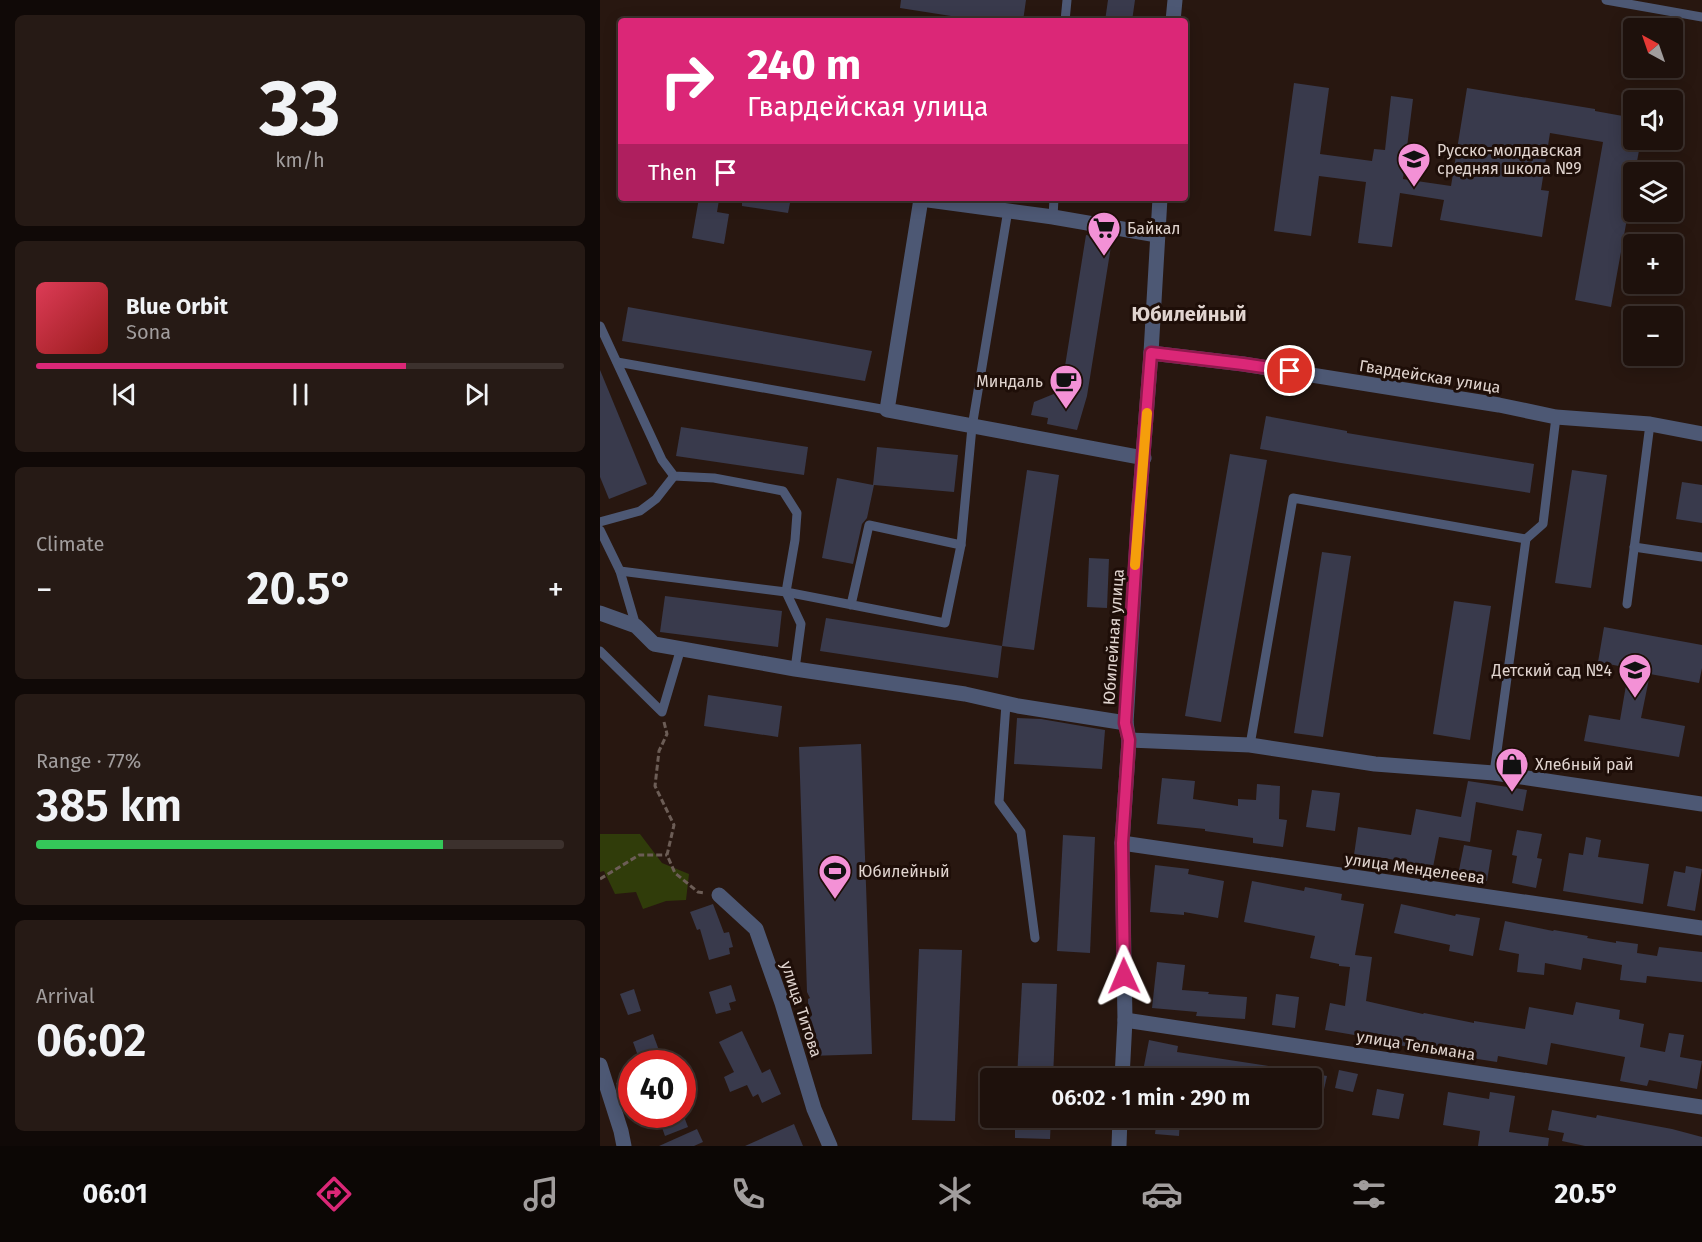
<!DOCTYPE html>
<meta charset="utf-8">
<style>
:root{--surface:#1e110c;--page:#261a15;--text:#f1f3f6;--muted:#a19d9d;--line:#3c312d;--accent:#db2777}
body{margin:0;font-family:"Fira Sans",sans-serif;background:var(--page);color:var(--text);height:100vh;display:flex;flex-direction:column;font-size:22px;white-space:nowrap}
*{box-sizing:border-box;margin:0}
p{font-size:20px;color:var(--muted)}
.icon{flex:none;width:33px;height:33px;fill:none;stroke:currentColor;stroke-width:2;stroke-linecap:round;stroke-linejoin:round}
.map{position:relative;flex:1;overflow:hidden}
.drawer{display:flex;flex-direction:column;gap:15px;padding:15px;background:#100907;width:600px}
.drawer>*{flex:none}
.top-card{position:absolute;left:18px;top:18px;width:570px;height:183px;border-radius:6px;box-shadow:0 3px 15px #0003,0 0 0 2px var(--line);background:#db2777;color:#fff;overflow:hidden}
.needle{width:39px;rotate:320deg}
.buttons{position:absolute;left:1023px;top:18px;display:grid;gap:12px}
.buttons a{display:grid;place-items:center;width:60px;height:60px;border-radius:6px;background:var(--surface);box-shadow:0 3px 15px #0003,0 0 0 2px var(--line);font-size:30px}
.speed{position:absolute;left:18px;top:1050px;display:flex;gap:12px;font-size:30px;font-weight:700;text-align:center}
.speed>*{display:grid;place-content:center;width:78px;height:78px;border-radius:50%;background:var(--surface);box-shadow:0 3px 15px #0003,0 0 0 2px var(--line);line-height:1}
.speed .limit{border:9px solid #d22;background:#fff;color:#111}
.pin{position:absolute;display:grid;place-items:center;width:51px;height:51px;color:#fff;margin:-26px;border:3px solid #fff;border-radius:50%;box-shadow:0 2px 6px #0007}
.me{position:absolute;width:66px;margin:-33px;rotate:359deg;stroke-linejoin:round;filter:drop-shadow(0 0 4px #0008)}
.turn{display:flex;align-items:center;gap:21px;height:126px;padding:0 30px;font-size:27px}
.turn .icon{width:78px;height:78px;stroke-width:2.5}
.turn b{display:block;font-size:42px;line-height:51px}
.then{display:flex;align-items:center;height:57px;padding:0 30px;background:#0003;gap:12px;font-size:22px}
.big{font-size:45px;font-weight:600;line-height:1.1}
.drawer .tile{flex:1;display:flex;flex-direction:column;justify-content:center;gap:9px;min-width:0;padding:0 21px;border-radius:9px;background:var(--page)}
.drawer .dial{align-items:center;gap:0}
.dial b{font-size:78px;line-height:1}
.song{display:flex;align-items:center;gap:18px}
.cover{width:72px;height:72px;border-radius:9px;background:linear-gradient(135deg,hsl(350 70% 55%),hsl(0 70% 35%))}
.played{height:6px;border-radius:3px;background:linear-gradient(90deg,var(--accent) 70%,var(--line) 70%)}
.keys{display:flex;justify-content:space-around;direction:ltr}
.heat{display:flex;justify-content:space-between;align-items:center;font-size:33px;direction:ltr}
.charge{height:9px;border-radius:4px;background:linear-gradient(90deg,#34c759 77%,var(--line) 0)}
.trip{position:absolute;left:380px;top:1068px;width:342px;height:60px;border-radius:6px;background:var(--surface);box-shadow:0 3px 15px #0003,0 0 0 2px var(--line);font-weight:600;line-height:60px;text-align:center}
.tabs{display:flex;height:96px;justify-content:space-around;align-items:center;background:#0c0705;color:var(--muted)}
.tabs .icon{width:42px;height:42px}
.tabs .active{color:var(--accent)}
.tabs b{font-size:27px;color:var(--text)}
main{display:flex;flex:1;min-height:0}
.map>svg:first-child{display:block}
.green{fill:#303c0a}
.building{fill:#393a4c}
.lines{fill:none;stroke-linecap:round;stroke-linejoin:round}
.path{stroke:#6c5d56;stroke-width:3;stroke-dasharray:6 3;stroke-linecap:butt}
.service{stroke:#4d5874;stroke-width:9}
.minor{stroke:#4d5874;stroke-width:15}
.tertiary{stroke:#4d5874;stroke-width:15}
.route-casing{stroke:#8e194d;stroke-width:15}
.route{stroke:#db2777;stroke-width:10}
.slow{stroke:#f59e0b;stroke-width:10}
.labels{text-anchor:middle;stroke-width:6;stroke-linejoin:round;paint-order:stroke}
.poi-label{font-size:16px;fill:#e0d4cf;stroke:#1e0e08;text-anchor:start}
.street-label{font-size:16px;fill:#e0d4cf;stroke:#1e0e08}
.quarter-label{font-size:20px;font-weight:bold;fill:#e0d4cf;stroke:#1e0e08}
</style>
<main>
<section class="drawer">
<div class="tile dial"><b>33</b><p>km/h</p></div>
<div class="tile">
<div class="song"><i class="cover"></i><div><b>Blue Orbit</b><p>Sona</p></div></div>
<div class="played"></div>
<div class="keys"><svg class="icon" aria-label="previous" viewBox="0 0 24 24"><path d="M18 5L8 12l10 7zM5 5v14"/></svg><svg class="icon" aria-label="pause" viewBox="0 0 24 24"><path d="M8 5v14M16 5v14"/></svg><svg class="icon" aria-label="next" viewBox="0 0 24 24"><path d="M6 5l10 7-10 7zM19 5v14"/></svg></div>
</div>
<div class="tile"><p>Climate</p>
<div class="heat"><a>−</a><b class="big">20.5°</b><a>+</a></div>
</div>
<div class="tile"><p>Range · 77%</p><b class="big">385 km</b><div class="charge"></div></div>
<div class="tile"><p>Arrival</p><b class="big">06:02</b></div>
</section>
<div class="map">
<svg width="1102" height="1146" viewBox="0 0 1102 1146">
<rect width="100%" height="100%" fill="#281710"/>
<!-- green -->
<path class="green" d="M0 834H40L62 863 89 874 86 900 66 901 43 909 36 892 15 894 4 871 0 872Z"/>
<!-- building -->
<g class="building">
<path d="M301 0H426L423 21H383L300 8Z"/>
<path d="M508 0H535L532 21H505Z"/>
<path d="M694 83 729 88 720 154 772 161 774 149 785 150 791 96 813 99 803 179 851 186 867 88 995 109V111L1034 118V140H1041L1035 172H1034V180L1011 307 975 300 1003 142 950 133 941 190 949 191 942 237 840 220 844 200 800 193 792 247 758 243 766 182 719 176 711 236 674 231Z"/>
<path d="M99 198 119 200 117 212 129 214 124 244 92 238Z"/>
<path d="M142 198H191L188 213 142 206Z"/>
<path d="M486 235 512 240 487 396 477 430 447 424 448 418 431 415 434 402 461 391Z"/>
<path d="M28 307 272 351 265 381 22 341Z"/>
<path d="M0 370 47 484 9 499 0 477Z"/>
<path d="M666 416 747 431V433L934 464 930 493 741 463 660 449Z"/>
<path d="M81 427 208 447 204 475 76 456Z"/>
<path d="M277 447 358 455 354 492 274 485 267 518 262 524 253 564 222 558 237 478 273 485Z"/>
<path d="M630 454 667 460 621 722 585 716Z"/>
<path d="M427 470 459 475 434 650 402 646Z"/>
<path d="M972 470 1007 475 991 588 955 583Z"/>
<path d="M1082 482 1102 485V523L1076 519Z"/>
<path d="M722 552 751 556 723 737 694 733Z"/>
<path d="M489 558 509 559 507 608 487 607Z"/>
<path d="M65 596 182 611 178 647 60 632Z"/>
<path d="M854 601 891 606 870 740 833 734Z"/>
<path d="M226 618 402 646 398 678 220 651Z"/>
<path d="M1004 627 1102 645V668L1099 683 1050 674 1041 718 1085 726 1079 757 984 741 989 715 1020 720 1029 668 998 662Z"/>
<path d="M108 695 182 706 178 737 104 726Z"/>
<path d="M417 718 441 719 505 730 502 769 414 764Z"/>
<path d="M261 744 272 1054 209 1056 208 999 210 998 207 992 199 747Z"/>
<path d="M562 778 595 781 593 799 638 806V799L656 800 657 784 680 786 679 819 687 820 683 847 653 843V838L605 831V829L557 824Z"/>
<path d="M868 781 927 790 923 811 876 802 870 842 839 837 833 867 784 858 754 855 758 827 811 835 816 809 861 817Z"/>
<path d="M712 790 740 793 735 831 706 827Z"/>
<path d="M917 830 942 834 937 858 942 859 936 888 912 883 917 856 912 855Z"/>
<path d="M463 835 495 837 490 953 457 951Z"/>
<path d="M986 837 1001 840 998 857 1049 864 1043 904 963 891 969 853 983 855Z"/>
<path d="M864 845 892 850 887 881 858 875Z"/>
<path d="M555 865 589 869 588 874 624 881 618 918 584 912V915L550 912Z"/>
<path d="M1086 866 1102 869 1095 911 1067 906 1074 871 1085 873Z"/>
<path d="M652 881 704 891 705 887 742 894 741 900 764 904 755 955 772 957 766 1001 823 1014 824 1013 874 1023V1021L925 1029 929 1007 973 1015 976 1002 1020 1010 1019 1019 1044 1024 1040 1047 1065 1052 1069 1033 1084 1035 1080 1057 1102 1061 1097 1089 1049 1080 1047 1086 1020 1081 1025 1057 951 1043 947 1065 898 1056 897 1062 845 1054 799 1045 798 1047 772 1041V1038L725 1030 730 1003 745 1006 750 967 739 966V964L710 958 715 936 644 922Z"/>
<path d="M113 904 124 933 129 932 133 947 129 948 130 954 109 960 100 929 97 930 90 912Z"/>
<path d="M801 904 855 916 856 914 880 918 873 956 849 951 850 945 794 933Z"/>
<path d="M905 921 953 931 954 930 988 936 987 938 1016 943V941L1038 944 1037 953 1057 956 1059 947 1102 952V982L1047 976 1046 983 1020 980 1022 965 983 958 981 970 945 963 944 975 917 972 919 954 899 950Z"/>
<path d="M319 949 362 950 355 1121 312 1120Z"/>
<path d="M557 962 585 965 582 990 609 992 608 994 647 997 645 1019 596 1016 597 1012 552 1008Z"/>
<path d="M422 983 457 984 453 1078H417Z"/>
<path d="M131 985 136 1001 129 1003 131 1010 116 1014 109 992Z"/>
<path d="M34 989 41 1011 28 1015 20 994Z"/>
<path d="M676 994 699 997 695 1028 672 1025Z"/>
<path d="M142 1031 162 1073 170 1069 181 1094 162 1103 158 1094 153 1097 147 1085 130 1092 124 1077 134 1072 119 1042Z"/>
<path d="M53 1034 64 1064H41L33 1042Z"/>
<path d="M549 1040 578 1046 577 1052 701 1071 700 1078H553L542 1076Z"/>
<path d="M739 1070 758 1074 753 1092 735 1088Z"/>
<path d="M711 1073 727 1076 717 1120 711 1119Z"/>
<path d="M32 1077V1092L21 1096 16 1083Z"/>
<path d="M777 1089 804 1094 799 1119 772 1115Z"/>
<path d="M848 1092 889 1099 890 1092 915 1096 909 1132 949 1138 948 1146H878L880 1131 843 1125Z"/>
<path d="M952 1110 996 1118 997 1115 1072 1129 1102 1137V1146H985L962 1141 964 1133 948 1130Z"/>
<path d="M57 1114H83L88 1127 65 1136Z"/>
<path d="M415 1118H451L450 1139 415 1138Z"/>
<path d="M557 1118 580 1120 579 1136 555 1134Z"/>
<path d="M194 1124 203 1146H145Z"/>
<path d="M97 1129 103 1142 94 1146H59Z"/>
</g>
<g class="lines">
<!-- path -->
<g class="path">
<path d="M64 722 67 734 59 751 55 786 74 825 67 855 75 873 98 892 105 893"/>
<path d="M0 879 39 855H67"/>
</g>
<!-- service -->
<g class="service">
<path d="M1006 0 1102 17"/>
<path d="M465 21 467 0"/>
<path d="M453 217 454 198"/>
<path d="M0 326 62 460 74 476 114 478 183 491 197 513 195 540 186 592 345 623 361 545 269 525 251 605"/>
<path d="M17 362 287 410"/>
<path d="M0 522 40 511 56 499 74 476"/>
<path d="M0 530 20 571 36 626"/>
<path d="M361 545 372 427 408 210"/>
<path d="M1034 547 1102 557"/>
<path d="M20 571 186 592 201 624 195 669"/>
<path d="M1027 604 1050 424"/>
<path d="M0 651 62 712 81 648"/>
<path d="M406 704 399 802 421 832 435 938"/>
<path d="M650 745 693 498 926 539 943 524 956 417"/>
<path d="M894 773 926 539"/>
</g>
<!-- minor -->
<g class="minor">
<path d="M573 21 575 0"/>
<path d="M551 353 560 198"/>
<path d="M544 458 287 410 321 199 453 217 557 235"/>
<path d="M0 613 36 626 54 644 195 669 365 694 418 706 526 723"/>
<path d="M529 740 650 745 775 764 894 773 1102 804"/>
<path d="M522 843 1102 928"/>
<path d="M119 895 156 929 182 1003 214 1109 230 1146"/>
<path d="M525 1020 1102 1107"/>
<path d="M0 1065 21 1131 24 1146"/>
</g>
<!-- tertiary -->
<g class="tertiary">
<path d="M522 1078 525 1020 522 843 529 740 526 723 539 507 551 353 643 364 899 405 956 417 1050 424 1102 434"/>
<path d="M519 1146 520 1118"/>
</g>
</g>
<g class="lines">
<!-- route casing -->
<g class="route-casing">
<path id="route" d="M524 976 522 843 529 740 525 723 539 507 551 353 643 364 690 371"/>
</g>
<!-- route -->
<use href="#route" class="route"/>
<!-- slow -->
<path class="slow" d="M535 565 547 413"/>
</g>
<!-- icons -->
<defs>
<g id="school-pin" transform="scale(1.725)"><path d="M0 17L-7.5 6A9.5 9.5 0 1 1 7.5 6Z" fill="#f391d6" stroke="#1e0e08"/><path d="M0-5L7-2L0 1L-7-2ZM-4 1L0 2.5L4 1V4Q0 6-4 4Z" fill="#111"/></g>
<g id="supermarket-pin" transform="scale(1.725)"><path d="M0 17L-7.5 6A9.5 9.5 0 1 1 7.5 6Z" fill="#f391d6" stroke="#1e0e08"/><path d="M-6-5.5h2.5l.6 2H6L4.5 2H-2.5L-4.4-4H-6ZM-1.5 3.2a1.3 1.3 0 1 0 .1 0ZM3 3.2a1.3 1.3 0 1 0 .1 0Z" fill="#111"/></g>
<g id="cafe-pin" transform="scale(1.725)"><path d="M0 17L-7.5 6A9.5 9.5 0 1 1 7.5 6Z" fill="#f391d6" stroke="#1e0e08"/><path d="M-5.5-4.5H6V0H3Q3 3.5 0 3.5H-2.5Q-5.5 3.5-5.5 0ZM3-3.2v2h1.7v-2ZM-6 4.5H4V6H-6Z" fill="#111"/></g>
<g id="shop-pin" transform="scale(1.725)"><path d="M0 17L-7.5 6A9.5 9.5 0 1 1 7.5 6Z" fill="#f391d6" stroke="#1e0e08"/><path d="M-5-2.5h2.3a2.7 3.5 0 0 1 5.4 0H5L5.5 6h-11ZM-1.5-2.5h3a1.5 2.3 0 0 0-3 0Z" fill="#111"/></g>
<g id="stadium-pin" transform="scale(1.725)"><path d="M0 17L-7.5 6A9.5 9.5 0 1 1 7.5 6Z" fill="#f391d6" stroke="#1e0e08"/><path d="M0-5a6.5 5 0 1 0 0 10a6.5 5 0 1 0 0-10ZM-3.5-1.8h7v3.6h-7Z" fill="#111"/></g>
</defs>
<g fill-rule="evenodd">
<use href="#school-pin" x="814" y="159"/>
<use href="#supermarket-pin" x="504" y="228"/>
<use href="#cafe-pin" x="466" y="381"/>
<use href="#school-pin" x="1035" y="670"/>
<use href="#shop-pin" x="912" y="764"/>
<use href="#stadium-pin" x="235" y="871"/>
</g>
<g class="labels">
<!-- poi labels -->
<g class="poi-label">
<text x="837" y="156">Русско-молдавская<tspan x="837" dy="18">средняя школа №9</tspan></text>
<text x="527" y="234">Байкал</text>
<text x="443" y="387" text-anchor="end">Миндаль</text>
<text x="1012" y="676" text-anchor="end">Детский сад №4</text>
<text x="935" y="770">Хлебный рай</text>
<text x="258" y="877">Юбилейный</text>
</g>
<!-- street labels -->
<g class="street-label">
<text transform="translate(830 376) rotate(9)" y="6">Гвардейская улица</text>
<text transform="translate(513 637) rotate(-86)" y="6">Юбилейная улица</text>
<text transform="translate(815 868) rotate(8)" y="6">улица Менделеева</text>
<text transform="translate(202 1009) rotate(72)" y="6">улица Титова</text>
<text transform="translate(816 1045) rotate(9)" y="6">улица Тельмана</text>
</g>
<!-- quarter labels -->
<g class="quarter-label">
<text x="589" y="321">Юбилейный</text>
</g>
</g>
</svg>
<div class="buttons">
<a><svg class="needle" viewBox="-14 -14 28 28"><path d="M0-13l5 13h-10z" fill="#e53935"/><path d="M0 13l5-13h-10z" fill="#a19d9d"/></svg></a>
<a><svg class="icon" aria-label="sound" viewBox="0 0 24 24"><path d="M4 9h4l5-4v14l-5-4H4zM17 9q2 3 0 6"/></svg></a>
<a><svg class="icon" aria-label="layers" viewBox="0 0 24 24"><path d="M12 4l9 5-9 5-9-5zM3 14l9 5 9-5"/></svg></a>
<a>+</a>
<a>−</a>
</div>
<div class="speed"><div class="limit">40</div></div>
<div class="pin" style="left:690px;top:371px;background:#d93025"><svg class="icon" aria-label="arrive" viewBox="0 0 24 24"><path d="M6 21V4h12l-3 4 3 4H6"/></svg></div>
<svg class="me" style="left:524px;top:976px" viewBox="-20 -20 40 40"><path d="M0-17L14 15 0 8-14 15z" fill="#db2777" stroke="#fff" stroke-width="4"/></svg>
<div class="trip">06:02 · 1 min · 290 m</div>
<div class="top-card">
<div class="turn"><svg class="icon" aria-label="right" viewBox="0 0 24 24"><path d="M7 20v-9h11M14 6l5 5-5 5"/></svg><div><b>240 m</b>Гвардейская улица</div></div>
<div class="then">Then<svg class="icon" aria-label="arrive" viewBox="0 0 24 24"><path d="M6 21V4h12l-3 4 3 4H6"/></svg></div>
</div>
</div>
</main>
<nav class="tabs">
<b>06:01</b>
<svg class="icon active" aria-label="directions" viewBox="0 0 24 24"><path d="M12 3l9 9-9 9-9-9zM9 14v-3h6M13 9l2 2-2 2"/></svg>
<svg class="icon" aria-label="music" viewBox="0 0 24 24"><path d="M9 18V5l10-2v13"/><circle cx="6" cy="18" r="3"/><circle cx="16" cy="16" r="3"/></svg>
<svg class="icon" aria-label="phone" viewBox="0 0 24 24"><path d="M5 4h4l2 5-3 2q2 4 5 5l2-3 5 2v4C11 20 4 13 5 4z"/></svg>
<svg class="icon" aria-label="climate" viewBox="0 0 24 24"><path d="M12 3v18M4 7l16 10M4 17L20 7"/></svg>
<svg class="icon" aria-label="car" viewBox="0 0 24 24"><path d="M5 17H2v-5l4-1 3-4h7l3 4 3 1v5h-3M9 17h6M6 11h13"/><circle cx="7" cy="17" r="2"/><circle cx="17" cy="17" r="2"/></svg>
<svg class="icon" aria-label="filters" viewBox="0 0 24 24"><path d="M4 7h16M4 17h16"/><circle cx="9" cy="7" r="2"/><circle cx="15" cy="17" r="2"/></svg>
<b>20.5°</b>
</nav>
